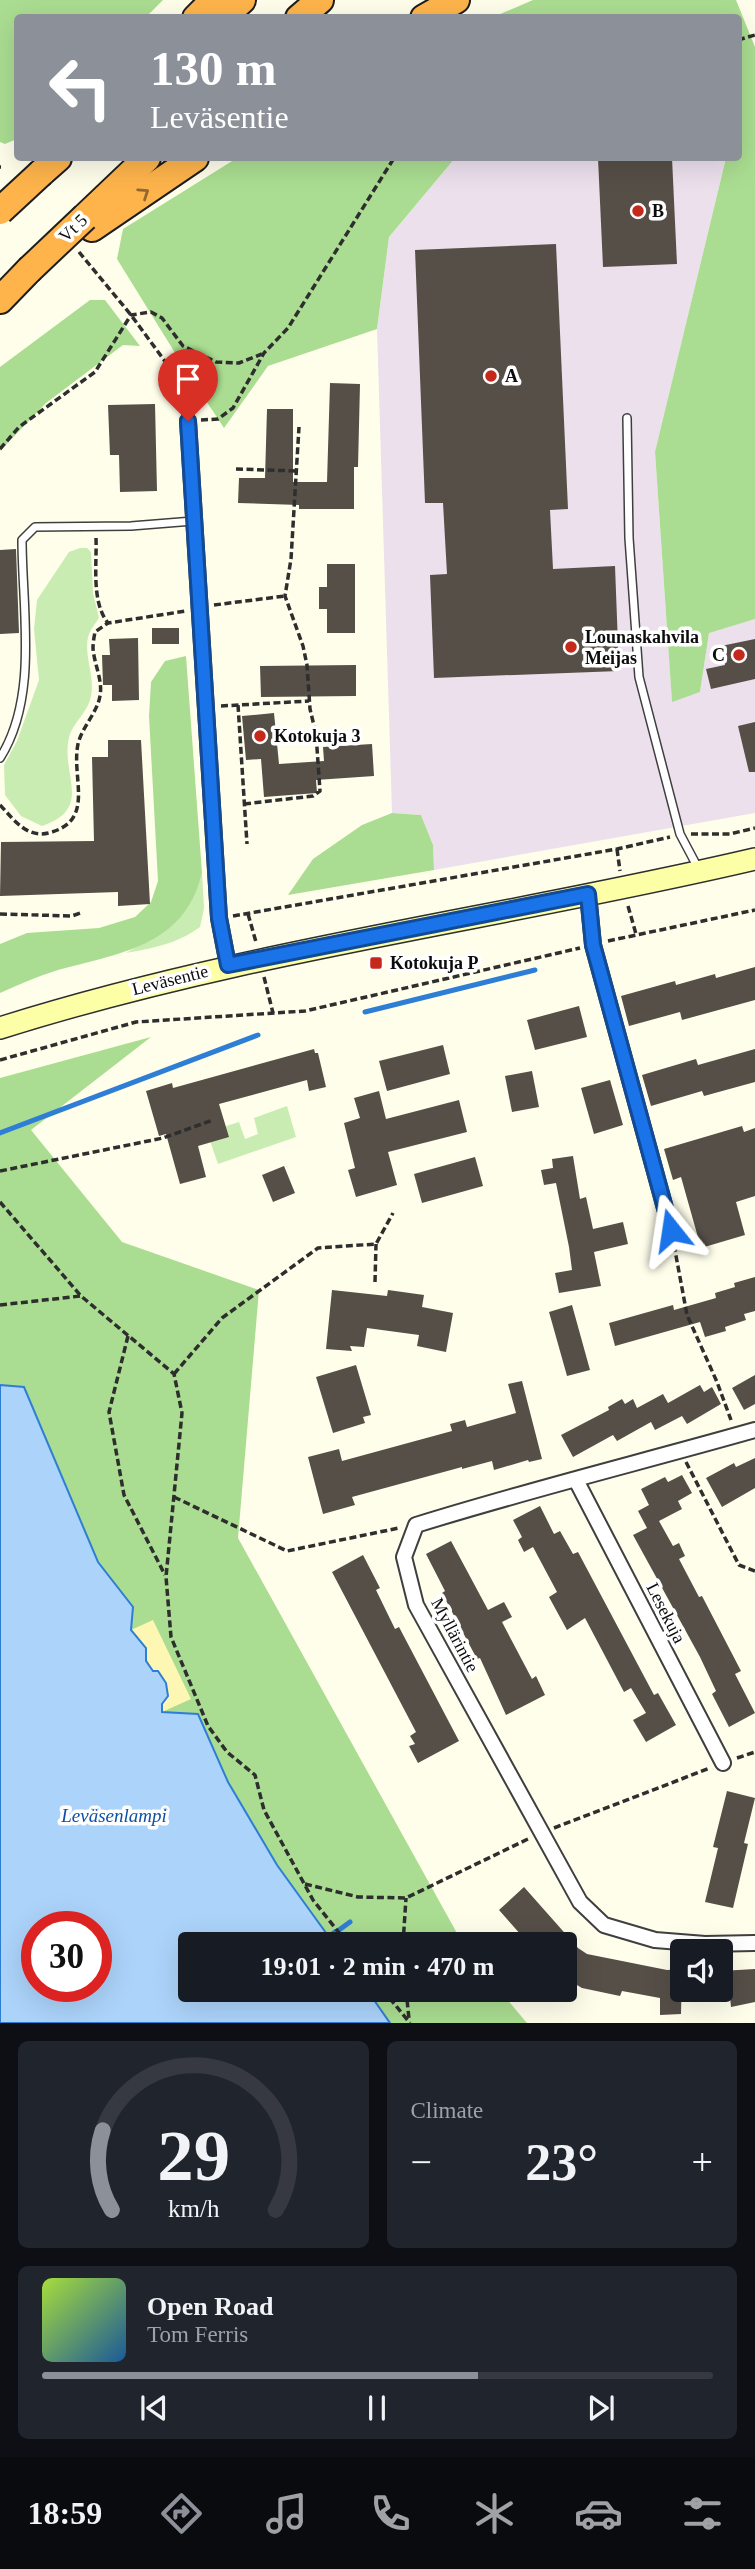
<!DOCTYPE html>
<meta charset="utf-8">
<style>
:root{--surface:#171b24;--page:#20242c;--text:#f1f3f6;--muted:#9ea1a6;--line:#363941;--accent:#8c9099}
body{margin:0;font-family:"Times New Roman",serif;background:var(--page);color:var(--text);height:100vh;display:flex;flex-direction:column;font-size:26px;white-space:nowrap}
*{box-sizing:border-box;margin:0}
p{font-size:23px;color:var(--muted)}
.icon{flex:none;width:38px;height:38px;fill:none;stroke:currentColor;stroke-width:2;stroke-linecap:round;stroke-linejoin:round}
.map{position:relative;height:2023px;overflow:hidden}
.sheet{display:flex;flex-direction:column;gap:18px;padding:18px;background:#0d0f14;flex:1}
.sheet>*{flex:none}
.top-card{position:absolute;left:14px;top:14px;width:728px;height:147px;border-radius:7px;box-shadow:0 7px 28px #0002;background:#8c9099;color:#fff;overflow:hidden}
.fabs{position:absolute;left:670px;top:1939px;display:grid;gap:14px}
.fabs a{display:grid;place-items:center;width:63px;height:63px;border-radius:7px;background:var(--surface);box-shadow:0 7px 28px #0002;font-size:35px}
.speed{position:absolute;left:21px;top:1911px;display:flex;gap:14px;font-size:35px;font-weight:700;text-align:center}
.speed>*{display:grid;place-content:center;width:91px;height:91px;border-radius:50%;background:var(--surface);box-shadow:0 7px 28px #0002;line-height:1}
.speed .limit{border:10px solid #d22;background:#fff;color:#111}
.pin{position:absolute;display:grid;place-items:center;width:60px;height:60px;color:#fff;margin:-72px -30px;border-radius:50% 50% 50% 0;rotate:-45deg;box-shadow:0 0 7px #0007}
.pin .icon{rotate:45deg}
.me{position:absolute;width:77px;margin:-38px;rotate:345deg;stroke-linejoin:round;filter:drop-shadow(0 0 5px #0008)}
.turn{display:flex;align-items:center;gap:24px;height:147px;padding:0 21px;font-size:32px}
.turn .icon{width:91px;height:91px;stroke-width:2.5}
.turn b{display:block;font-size:49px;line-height:60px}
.big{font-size:52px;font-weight:700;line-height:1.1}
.sheet .widget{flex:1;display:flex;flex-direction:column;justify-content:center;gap:10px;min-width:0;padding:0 24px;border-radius:10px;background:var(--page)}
.sheet .dial{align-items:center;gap:0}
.dial svg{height:182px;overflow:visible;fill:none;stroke:var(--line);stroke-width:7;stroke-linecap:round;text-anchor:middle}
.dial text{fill:var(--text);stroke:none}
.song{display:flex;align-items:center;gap:21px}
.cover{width:84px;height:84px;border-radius:10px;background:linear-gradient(135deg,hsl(80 70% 55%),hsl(210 70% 35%))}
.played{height:7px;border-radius:4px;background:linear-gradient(90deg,var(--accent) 65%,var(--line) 65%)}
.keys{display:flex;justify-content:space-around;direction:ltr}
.heat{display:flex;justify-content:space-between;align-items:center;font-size:38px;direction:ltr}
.sheet .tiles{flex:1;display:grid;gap:18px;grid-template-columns:1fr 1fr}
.widget:last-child{grid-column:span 2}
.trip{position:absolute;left:178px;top:1932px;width:399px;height:70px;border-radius:7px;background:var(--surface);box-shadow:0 7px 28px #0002;font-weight:700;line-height:70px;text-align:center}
.menu{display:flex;height:112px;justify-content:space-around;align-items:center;background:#090b0e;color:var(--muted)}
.menu .icon{width:49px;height:49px}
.menu .on{color:var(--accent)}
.menu b{font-size:32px;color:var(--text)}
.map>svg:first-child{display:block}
.industrial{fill:#ece0ec}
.green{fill:#c9ecb3}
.forest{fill:#aadd91}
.sand{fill:#fef7b4}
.water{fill:#acd3fa;stroke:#2f7ed6;stroke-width:2;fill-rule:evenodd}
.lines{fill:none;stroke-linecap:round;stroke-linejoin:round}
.stream{stroke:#2f7ed6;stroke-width:5}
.building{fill:#564f48}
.service-casing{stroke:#3f3f3f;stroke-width:10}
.minor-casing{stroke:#3f3f3f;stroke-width:18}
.secondary-casing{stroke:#2e2e2e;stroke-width:24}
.motorway-casing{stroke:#1d1d1d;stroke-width:30}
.path{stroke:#2e2e2e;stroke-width:3.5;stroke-dasharray:7 3.5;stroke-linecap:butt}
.service{stroke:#fff;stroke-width:7}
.minor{stroke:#fff;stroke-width:14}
.secondary{stroke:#fdffa6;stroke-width:21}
.motorway{stroke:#feb44b;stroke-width:26}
.motorway-bridge-casing{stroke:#1d1d1d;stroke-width:30;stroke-linecap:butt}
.motorway-bridge{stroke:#feb44b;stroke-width:26}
.oneway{stroke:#91682f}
.route-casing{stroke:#114b97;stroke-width:18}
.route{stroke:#1a73e8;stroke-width:12}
.poi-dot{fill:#c5291c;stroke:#fff;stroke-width:2.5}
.labels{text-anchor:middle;stroke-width:7;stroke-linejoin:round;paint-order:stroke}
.poi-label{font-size:18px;font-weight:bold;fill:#0c0c0c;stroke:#fff;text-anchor:start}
.street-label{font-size:18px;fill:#0c0c0c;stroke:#fff}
.water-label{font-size:19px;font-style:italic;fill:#0e50a5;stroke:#fff}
</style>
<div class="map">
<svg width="755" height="2023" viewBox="0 0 755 2023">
<rect width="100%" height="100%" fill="#fffeeb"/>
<!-- industrial -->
<path class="industrial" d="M455 158H726L655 453 672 701 700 692 709 632 755 619V813L434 870 433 845 421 815 392 813 377 329 389 237Z"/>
<!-- green -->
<g class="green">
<path d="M80 548H87L91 552 93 593 99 618C95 624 90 630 88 637 84 657 95 676 91 696 89 710 75 721 70 734 58 772 96 808 42 826L21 816 5 795 4 765 17 741 39 680 34 629 37 600 69 552Z"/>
<path d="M202 873 204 908 200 927C177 944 153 948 126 953 159 935 193 912 202 873Z"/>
<path d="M287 1106 296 1137 218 1164 207 1132 239 1122 245 1139 258 1134 254 1118Z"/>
</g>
<!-- forest -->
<g class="forest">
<path d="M0 0H163L146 17 18 18 17 139 5 144 0 142Z"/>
<path d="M533 0H736L755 47V619L709 633 700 692 672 702 655 452 726 158H738V18L493 17Z"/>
<path d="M237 158H455L389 237 377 329 268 366 224 428 185 369 117 259 123 229Z"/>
<path d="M90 300H105L140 346 123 345 46 403 0 451V367Z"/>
<path d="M186 656 202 873C184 948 117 953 55 971 36 977 18 985 0 993V944L27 933 99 928 135 917 151 902 158 881 149 716 151 682 165 661Z"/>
<path d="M392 813 421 815 433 845 434 870 288 895 313 859 362 825Z"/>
<path d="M151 1037 31 1130 122 1242 259 1290 238 1538 463 1944H334L277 1865 228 1782 198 1714 162 1712 131 1630 133 1607 98 1562 24 1387 0 1385V1078Z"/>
<path d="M367 1990H499L527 2023H390Z"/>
</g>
<!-- sand -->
<path class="sand" d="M153 1620 191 1699 162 1712 153 1671 131 1630Z"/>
<!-- water -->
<path class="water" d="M0 1385 24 1387 98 1562 133 1607 131 1630 146 1648V1661L153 1671H158L166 1683 168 1696 162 1704V1712L198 1714 228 1782 277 1865 334 1944H191V1990H367L390 2023H0ZM37 1927H96V1986H37Z"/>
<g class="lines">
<!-- stream -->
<g class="stream">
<path d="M365 1012 535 970"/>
<path d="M0 1133 258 1035"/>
<path d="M339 1930 350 1922"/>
<path d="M329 1937 335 1932"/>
</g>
</g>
<!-- building -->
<g class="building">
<path d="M598 158H672L677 264 603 267Z"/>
<path d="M556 244 568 509 550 510 553 569 615 566 619 671 434 678 430 575 447 574 443 503H425L415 250Z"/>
<path d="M330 383 360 384 358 467H354V509H299V505L238 503 239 478H265L267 409H293V482H327Z"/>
<path d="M155 404 157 491 120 492 119 455H110L108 405Z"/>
<path d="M16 549 19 633 0 634V550Z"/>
<path d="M327 564H355V633H327V609H319V587H327Z"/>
<rect x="152" y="628" width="27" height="16"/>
<path d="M138 638 139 700 112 701V685H103L102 655H110L109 639Z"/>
<path d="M755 639V679L711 689 706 669 725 665 721 646Z"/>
<path d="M356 665V696L261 697 260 666Z"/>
<path d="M274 713 279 764 324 761 323 747 372 744 374 776 316 780 317 793 264 797 261 759 246 760 242 716Z"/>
<path d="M755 722V772H749L738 726Z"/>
<path d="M108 740H141L150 904 118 906V892L0 896 1 842 94 841 92 757H108Z"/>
<path d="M755 967V1000L682 1020 680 1012 629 1026 621 996 675 981 676 985 715 974 716 978Z"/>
<path d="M579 1006 587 1037 535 1050 527 1020Z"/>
<path d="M443 1045 450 1074 387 1091 379 1061Z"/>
<path d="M314 1049 315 1053H318L326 1087 309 1091 307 1080 219 1104 229 1137 198 1146 206 1177 180 1184 166 1134 159 1136 146 1091 172 1083 173 1088Z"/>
<path d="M755 1049V1082L704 1096 702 1091 651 1106 642 1075 696 1059 698 1065Z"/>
<path d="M532 1071 539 1107 512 1112 505 1076Z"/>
<path d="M610 1080 623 1125 594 1134 581 1088Z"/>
<path d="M379 1091 386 1119 459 1100 467 1132 388 1152 397 1185 356 1197 348 1170 355 1168 344 1123 360 1118 354 1098Z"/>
<path d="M742 1126 744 1132 755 1128V1196L736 1202 745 1235 701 1248 681 1177 673 1180 664 1149Z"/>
<path d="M573 1156 580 1199 586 1197 593 1229 623 1222 628 1244 594 1252 601 1286 559 1293 555 1273 572 1270 569 1247 556 1183 544 1185 541 1170 553 1168 552 1159Z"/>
<path d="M475 1157 483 1186 422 1203 414 1174Z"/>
<path d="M284 1166 295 1193 273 1202 262 1175Z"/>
<path d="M755 1277V1311L744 1314 746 1320 725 1327 726 1331 705 1337 700 1322 615 1346 609 1323 673 1305 674 1310 716 1298 715 1293 735 1287 734 1283Z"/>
<path d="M332 1290 387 1296 388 1290 424 1295 422 1307 453 1313 446 1352 417 1346 419 1335 367 1328 364 1347 350 1346 352 1351 326 1349Z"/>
<path d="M572 1305 590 1370 567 1376 549 1312Z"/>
<path d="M356 1365 371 1415 363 1417 365 1423 333 1433 316 1377Z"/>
<path d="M755 1375V1404L744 1410 732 1388Z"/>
<path d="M522 1381 542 1459 529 1462 528 1460 494 1470 492 1461 462 1469V1467L352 1497 355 1505 323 1514 308 1457 339 1449 342 1461 452 1431 450 1424 465 1420 467 1427 516 1413 508 1384Z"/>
<path d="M700 1385 704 1392 712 1387 721 1404 687 1424 682 1416 655 1430 651 1422 617 1441 613 1435 573 1457 561 1435 609 1410 608 1407 622 1399 625 1404 633 1399 637 1408 663 1394 668 1403Z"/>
<path d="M755 1458V1488L722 1507 706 1478 734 1463 736 1467Z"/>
<path d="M682 1475 692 1493 678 1501 682 1509 659 1521 673 1546 679 1543 685 1556 679 1559 699 1597 702 1596 741 1671 735 1674 755 1713 729 1727 712 1694 716 1691 700 1657 633 1535 647 1528 638 1511 649 1505 641 1489 665 1477 668 1482Z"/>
<path d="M540 1506 554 1534 560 1531 573 1554 578 1552 654 1695 658 1693 676 1725 646 1742 633 1720 646 1713 631 1688 624 1692 585 1618 567 1630 549 1597 557 1592 533 1547 524 1552 518 1540 522 1537 513 1520Z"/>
<path d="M451 1541 488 1610 504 1602 512 1617 502 1622 532 1679 536 1676 545 1695 506 1715 480 1658 477 1659 442 1593 445 1591 426 1554Z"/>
<path d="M363 1555 380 1588 376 1590 395 1629 399 1627 459 1741 418 1763 409 1746 415 1744 410 1736 416 1732 332 1572Z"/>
<path d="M727 1791 755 1798 744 1843 748 1844 733 1908 705 1902 718 1848 713 1847Z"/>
<path d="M524 1887 578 1948 587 1954 667 1970 682 1969 681 2014 660 2015V1998L622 1991 620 1996 582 1988 565 1978V1944H529L499 1910Z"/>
<path d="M755 1969V2002L731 2007 730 1997 721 1998V1971Z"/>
</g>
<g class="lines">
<!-- service casing -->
<g class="service-casing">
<g id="service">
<path d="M627 418 629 538 639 677 680 834 698 868"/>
<path d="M0 758C39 697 22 608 22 540L35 527 131 526 193 521"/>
</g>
</g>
<!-- minor casing -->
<g class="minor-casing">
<g id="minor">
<path d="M188 421 219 918 228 965"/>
<path d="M588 894 593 945 671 1230"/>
<path d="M755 1430C642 1462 528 1490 416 1525L404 1557 416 1605 580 1902 604 1925 655 1940 705 1944 755 1943"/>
<path d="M576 1480 723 1763"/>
</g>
</g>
<!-- secondary casing -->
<g class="secondary-casing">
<path id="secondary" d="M0 1028C247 950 504 918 755 859"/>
</g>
<!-- motorway casing -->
<g class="motorway-casing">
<g id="motorway">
<path d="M196 18 214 0"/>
<path d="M222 18 242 0"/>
<path d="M299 18 320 0"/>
<path d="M424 18 456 0"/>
<path d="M41 173 58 158"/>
<path d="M85 217 147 158"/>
<path d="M92 228 195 158"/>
<path d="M0 300 29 270"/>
</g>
</g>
<!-- path -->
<g class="path">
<path d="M738 40 755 35"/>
<path d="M0 167H1"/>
<path d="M79 252 131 315 167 364 183 407"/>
<path d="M201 420 218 419 233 408 264 353 288 328 394 158"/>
<path d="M0 449 19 427 95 372 131 315 151 312 162 318 183 346 216 362 239 363 262 354"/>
<path d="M236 469 297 471"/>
<path d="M96 538C97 564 91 602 108 623L186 611"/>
<path d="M214 605 285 596"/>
<path d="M238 705 247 844"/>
<path d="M221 706 309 701"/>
<path d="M244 804 313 796 320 791 316 734 310 709 307 665 303 646 285 596 291 559 299 427"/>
<path d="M0 805C15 821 28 840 52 832 95 819 71 777 78 744 82 727 97 713 100 696 103 680 94 664 93 648 93 643 94 637 95 632L108 623"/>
<path d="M691 834H730L755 828"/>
<path d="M617 849 620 871"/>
<path d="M628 906 636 934"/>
<path d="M0 914 72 916 83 912"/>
<path d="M248 914 256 942"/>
<path d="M233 916 617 849 670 837"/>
<path d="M608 941 755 910"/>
<path d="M264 977 273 1013"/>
<path d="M0 1060 136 1022 305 1011 580 948"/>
<path d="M0 1171 163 1138 213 1120"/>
<path d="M0 1202 81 1296 174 1374 182 1413 166 1577 171 1637 208 1726 227 1752 255 1775 264 1810 313 1900 348 1944"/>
<path d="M674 1245 687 1315 717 1382 731 1420"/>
<path d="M375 1282 376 1244"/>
<path d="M0 1305 81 1296"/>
<path d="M128 1336 109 1412 124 1495 165 1575"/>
<path d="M174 1374 222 1318 318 1248 376 1244 393 1213"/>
<path d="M686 1462 739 1565 755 1571"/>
<path d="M174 1497 287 1551 399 1528"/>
<path d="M737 1758 755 1752"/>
<path d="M554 1828 710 1768"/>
<path d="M305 1884 358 1897 406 1898 528 1839"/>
<path d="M403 1944 406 1898"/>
<path d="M383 1990 410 2023"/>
<path d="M406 1990 409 2019"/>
</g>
<!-- service -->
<use href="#service" class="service"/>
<!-- minor -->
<use href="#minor" class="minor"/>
<!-- secondary -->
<use href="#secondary" class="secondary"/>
<!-- motorway -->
<use href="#motorway" class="motorway"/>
<!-- motorway-bridge casing -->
<g class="motorway-bridge-casing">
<g id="motorway-bridge">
<path d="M0 211 41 173"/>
<path d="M29 270 85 217"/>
</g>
</g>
<!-- motorway-bridge -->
<use href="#motorway-bridge" class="motorway-bridge"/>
</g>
<!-- one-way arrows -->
<defs><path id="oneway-chevron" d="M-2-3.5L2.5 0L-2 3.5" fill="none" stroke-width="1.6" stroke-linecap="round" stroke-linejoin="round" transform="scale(1.75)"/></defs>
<use class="oneway" href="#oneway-chevron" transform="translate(144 193) rotate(-34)"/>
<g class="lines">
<!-- route casing -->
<g class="route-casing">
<path id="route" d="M188 421 219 918 228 965 588 894 593 945 671 1230"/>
</g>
<!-- route -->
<use href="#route" class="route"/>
</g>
<!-- markers -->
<g class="poi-dot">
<circle cx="638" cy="211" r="7"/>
<circle cx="491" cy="376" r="7"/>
<circle cx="571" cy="647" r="7"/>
<circle cx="739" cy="655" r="7"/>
<circle cx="260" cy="736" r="7"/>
<rect x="369" y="956" width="14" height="14" rx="3.5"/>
</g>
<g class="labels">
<!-- poi labels -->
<g class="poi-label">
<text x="652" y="217">B</text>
<text x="505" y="382">A</text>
<text x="585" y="643">Lounaskahvila<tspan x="585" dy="21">Meijas</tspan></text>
<text x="725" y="661" text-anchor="end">C</text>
<text x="274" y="742">Kotokuja 3</text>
<text x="390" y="969">Kotokuja P</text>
</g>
<!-- street labels -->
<g class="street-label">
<text transform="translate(73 228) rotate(-44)" y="6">Vt 5</text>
<text transform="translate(170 980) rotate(-14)" y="6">Leväsentie</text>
<text transform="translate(666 1613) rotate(63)" y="6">Lesekuja</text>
<text transform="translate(455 1635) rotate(62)" y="6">Myllärintie</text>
</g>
<!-- water labels -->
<g class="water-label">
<text x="114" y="1822">Leväsenlampi</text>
</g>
</g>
</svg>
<div class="fabs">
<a><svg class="icon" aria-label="sound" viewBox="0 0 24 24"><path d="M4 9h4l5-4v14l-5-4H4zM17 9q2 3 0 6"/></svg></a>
</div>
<div class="speed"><div class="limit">30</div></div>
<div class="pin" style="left:188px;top:421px;background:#d93025"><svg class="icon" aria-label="arrive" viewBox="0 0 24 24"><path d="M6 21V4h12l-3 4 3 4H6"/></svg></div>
<svg class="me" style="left:671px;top:1230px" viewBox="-20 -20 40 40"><path d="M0-17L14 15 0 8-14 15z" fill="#1a73e8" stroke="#fff" stroke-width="4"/></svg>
<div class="trip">19:01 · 2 min · 470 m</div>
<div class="top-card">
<div class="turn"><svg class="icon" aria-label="left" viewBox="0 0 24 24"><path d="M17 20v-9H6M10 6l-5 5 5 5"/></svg><div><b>130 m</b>Leväsentie</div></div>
</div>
</div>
<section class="sheet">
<div class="tiles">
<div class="widget dial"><svg viewBox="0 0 100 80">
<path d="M14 69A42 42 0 1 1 86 69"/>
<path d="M14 69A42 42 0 0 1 10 34" stroke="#8c9099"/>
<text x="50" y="56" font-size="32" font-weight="700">29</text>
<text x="50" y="72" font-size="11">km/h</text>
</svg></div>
<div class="widget"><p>Climate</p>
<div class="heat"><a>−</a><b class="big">23°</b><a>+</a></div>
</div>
<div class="widget">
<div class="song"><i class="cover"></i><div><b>Open Road</b><p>Tom Ferris</p></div></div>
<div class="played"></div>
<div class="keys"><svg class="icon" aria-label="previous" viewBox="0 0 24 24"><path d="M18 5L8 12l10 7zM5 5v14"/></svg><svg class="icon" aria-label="pause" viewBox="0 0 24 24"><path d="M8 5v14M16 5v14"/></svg><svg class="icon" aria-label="next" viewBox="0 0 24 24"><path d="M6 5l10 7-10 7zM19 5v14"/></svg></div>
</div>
</div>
</section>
<nav class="menu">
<b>18:59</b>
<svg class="icon on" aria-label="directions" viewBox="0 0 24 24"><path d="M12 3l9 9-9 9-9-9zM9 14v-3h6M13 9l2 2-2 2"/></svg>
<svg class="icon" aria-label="music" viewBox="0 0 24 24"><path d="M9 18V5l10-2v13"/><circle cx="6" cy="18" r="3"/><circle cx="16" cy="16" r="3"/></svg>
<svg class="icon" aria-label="phone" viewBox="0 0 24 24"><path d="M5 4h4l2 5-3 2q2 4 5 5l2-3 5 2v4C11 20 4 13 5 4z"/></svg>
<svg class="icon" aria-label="climate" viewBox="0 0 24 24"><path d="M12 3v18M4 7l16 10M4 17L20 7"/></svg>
<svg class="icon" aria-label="car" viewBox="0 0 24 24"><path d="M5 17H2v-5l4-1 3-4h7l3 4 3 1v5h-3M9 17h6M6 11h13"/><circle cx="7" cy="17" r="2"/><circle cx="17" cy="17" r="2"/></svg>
<svg class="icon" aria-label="filters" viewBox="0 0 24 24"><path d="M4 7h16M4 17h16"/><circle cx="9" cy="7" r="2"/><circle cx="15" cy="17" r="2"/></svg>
</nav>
